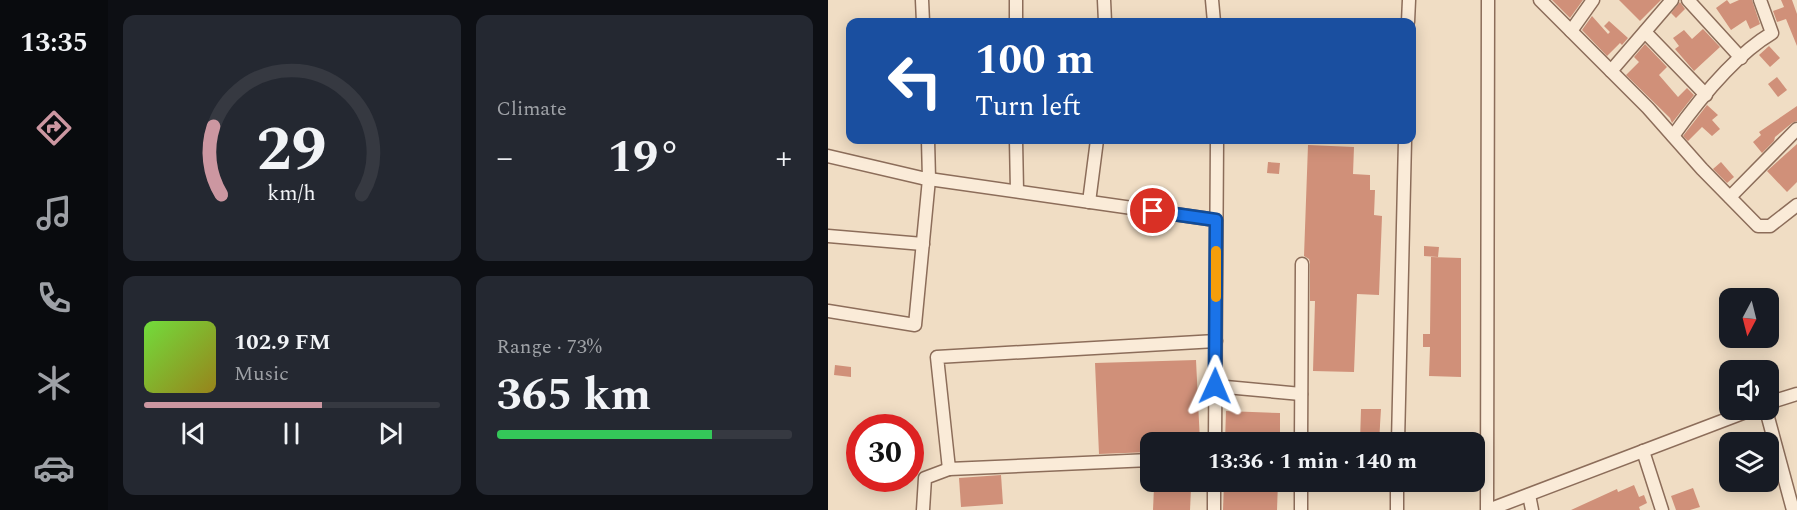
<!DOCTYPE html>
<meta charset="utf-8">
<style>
:root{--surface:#171b24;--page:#242831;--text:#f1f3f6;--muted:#9ea1a6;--line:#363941;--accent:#cc97a1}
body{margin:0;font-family:Spectral,serif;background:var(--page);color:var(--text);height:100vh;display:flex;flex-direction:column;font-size:22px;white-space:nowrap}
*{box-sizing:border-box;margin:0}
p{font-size:20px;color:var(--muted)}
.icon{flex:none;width:33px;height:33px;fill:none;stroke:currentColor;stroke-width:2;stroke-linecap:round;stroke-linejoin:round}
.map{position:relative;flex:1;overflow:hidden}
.details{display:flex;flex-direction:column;gap:15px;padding:15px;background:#0d0f14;width:720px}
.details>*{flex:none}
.guide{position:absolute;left:18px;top:18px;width:570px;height:126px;border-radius:12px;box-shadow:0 3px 15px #0003;background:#1a4fa0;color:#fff;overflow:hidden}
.needle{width:39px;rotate:187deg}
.fabs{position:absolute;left:891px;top:288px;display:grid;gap:12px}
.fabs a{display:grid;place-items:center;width:60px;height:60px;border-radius:12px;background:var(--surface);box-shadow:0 3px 15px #0003;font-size:30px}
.speed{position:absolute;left:18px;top:414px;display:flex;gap:12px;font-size:30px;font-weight:700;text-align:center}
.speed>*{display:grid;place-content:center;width:78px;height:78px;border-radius:50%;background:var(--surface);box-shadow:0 3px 15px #0003;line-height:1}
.speed .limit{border:9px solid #d22;background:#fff;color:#111}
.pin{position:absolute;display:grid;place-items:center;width:51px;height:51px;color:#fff;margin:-26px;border:3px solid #fff;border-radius:50%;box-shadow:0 2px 6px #0007}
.me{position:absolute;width:66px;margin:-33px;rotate:1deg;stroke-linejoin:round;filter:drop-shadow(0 0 4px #0008)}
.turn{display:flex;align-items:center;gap:21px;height:126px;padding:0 30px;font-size:27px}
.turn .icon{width:78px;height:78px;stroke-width:2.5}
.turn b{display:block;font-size:42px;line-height:51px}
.big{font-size:45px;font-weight:700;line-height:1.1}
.details .card{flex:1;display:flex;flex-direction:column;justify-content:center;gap:9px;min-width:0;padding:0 21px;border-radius:12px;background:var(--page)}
.details .dial{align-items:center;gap:0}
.dial svg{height:156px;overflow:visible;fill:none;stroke:var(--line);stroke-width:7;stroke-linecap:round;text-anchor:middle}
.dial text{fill:var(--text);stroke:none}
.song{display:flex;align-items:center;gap:18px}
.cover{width:72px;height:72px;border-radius:9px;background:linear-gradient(135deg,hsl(100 70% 55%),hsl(50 70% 35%))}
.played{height:6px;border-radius:3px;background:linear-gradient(90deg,var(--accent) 60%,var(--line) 60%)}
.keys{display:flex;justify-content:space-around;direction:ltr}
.heat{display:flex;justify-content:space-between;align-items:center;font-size:33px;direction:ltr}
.charge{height:9px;border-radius:4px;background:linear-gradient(90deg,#34c759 73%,var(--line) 0)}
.details .tiles{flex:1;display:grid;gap:15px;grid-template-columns:repeat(2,1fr)}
.trip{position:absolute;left:312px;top:432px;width:345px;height:60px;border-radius:12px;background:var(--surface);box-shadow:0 3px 15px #0003;font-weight:700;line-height:60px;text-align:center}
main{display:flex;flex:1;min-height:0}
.dock{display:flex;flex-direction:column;width:108px;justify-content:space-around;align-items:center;background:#090b0e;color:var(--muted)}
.dock .icon{width:42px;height:42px}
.dock .on{color:var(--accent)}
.dock b{font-size:27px;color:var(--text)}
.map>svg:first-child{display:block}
.building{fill:#d09079}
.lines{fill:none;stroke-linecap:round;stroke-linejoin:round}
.minor-casing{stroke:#8c6d5a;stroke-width:15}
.minor{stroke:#faebd8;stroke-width:12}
.route-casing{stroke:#114b97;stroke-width:15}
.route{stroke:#1a73e8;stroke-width:10}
.slow{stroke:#f59e0b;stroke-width:10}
</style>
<main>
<nav class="dock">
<b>13:35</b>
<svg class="icon on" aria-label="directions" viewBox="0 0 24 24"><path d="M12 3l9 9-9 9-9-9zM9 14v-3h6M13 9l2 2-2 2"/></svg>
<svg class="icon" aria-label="music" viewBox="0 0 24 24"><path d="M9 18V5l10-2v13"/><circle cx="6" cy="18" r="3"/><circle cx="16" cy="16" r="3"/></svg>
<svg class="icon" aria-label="phone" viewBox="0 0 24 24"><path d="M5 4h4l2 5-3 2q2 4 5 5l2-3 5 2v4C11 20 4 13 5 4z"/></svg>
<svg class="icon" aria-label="climate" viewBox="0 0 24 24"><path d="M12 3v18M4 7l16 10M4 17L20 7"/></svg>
<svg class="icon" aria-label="car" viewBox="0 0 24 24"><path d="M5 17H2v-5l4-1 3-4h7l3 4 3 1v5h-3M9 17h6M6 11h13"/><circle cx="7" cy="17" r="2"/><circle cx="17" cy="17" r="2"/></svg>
</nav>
<section class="details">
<div class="tiles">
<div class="card dial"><svg viewBox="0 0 100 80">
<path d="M14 69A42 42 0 1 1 86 69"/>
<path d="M14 69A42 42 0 0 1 10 34" stroke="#cc97a1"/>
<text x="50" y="56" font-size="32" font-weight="700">29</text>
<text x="50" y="72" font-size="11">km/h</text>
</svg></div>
<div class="card"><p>Climate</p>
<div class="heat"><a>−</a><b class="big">19°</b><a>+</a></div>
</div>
<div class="card">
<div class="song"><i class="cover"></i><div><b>102.9 FM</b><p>Music</p></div></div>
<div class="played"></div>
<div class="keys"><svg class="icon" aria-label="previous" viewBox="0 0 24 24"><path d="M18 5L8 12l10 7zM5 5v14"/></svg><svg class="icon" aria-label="pause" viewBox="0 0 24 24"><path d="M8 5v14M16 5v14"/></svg><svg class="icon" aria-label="next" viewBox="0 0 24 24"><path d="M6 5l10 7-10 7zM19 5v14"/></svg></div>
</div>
<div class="card"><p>Range · 73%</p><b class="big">365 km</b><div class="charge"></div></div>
</div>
</section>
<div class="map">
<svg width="969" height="510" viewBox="0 0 969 510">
<rect width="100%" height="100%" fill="#f0ddc4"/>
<!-- building -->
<g class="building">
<path d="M724 0H755L742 18Z"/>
<path d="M791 0H833L812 21Z"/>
<path d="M899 0 902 4 911 0H924L932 24 922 29 918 20 903 30 888 8Z"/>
<path d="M953 0H964L969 14V46L958 19 949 22 945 11 956 7Z"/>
<path d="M852 2 857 9 848 18 843 13Z"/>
<path d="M764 16 780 34 782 32 776 26 781 21 800 38 794 45 792 43 779 56 754 30Z"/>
<path d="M875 29 892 47 866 71 847 49 851 46 845 38 856 30 864 39Z"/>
<path d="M817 44 839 67 831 75 850 97 859 88 866 95 844 123 842 118 798 75 811 62 806 57Z"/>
<path d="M941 46 952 58 942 67 931 55Z"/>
<path d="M949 77 959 90 950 97 940 84Z"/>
<path d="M879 105 890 115 884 120 892 129 884 136 874 127 860 141 855 136Z"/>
<path d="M969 106V121L964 123 947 137 946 141 934 153 925 142 933 135 931 132Z"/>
<path d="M969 144V182L959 192 939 171Z"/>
<path d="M480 145 526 147 525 174 542 175V190H547L546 215 554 216 551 295 529 294 526 372 485 371 487 301H482V263L481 259 476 256Z"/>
<path d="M440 162 452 163 451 174 439 173Z"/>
<path d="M893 162 906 177 899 183 885 169Z"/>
<path d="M596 246 611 247 610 257 596 256Z"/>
<path d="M603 257 633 258V377L601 376 602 347H595V334H602Z"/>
<path d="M368 360 372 442H322V452L271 454 267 363Z"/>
<path d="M7 365 23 367V377L6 375Z"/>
<path d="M533 409H553L551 442H532Z"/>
<path d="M398 411 452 413V442H397Z"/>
<path d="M173 475 175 504 133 507 131 478Z"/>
<path d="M396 482H450L449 510H395Z"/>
<path d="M806 485 811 497 816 495 819 503 811 507 812 510H743L789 489 790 492Z"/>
<path d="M326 487 363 489 362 510H325Z"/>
<path d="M865 488 872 507 862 510H848L843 496Z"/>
</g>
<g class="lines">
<!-- minor casing -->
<g class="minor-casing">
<g id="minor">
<path d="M94 0 95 22"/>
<path d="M188 0V22"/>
<path d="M276 0 277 22"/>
<path d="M384 0 386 22"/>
<path d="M712 0 820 108 874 169 930 226H942L969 205"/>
<path d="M860 0 913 58"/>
<path d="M580 22 581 0"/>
<path d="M743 31 765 0"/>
<path d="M817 32 878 95"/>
<path d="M783 71 844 0"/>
<path d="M845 136C870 101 907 55 944 33L932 0"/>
<path d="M188 140 189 191"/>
<path d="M0 156 94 178 388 220"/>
<path d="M902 197 969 129"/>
<path d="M261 202 269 140"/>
<path d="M0 236 95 244"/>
<path d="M0 311 87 325 101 179 100 140"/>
<path d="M387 386 473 394"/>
<path d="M940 403 969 394"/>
<path d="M938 410 965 510"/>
<path d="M387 442 389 140"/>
<path d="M473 442 474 264"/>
<path d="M570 442 577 140"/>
<path d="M815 451 834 510"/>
<path d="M322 460 121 469 109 357 388 341"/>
<path d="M701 495 704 510"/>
<path d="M95 510 97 478 121 469"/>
<path d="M386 510V482"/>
<path d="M473 510V482"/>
<path d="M569 510V482"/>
<path d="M659 510 660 0"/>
<path d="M660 510 923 410"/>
</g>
</g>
<!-- minor -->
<use href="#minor" class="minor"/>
</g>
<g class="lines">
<!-- route casing -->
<g class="route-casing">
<path id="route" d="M325 211 388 220 387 386"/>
</g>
<!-- route -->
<use href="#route" class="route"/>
<!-- slow -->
<path class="slow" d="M388 297V251"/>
</g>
</svg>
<div class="fabs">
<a><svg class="needle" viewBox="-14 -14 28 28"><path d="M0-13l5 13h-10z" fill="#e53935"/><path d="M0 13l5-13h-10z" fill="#9ea1a6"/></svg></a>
<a><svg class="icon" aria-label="sound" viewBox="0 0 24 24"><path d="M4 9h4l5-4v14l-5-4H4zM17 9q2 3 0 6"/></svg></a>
<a><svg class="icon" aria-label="layers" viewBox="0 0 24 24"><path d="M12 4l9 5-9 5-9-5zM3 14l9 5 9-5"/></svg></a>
</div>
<div class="speed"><div class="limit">30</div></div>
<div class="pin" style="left:325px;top:211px;background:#d93025"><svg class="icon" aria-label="arrive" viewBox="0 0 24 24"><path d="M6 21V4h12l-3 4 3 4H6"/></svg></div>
<svg class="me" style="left:387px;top:386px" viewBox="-20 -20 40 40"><path d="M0-17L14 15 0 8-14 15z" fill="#1a73e8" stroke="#fff" stroke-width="4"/></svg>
<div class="trip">13:36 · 1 min · 140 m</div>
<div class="guide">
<div class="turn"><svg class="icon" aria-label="left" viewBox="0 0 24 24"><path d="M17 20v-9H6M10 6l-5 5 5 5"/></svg><div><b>100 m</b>Turn left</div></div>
</div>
</div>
</main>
